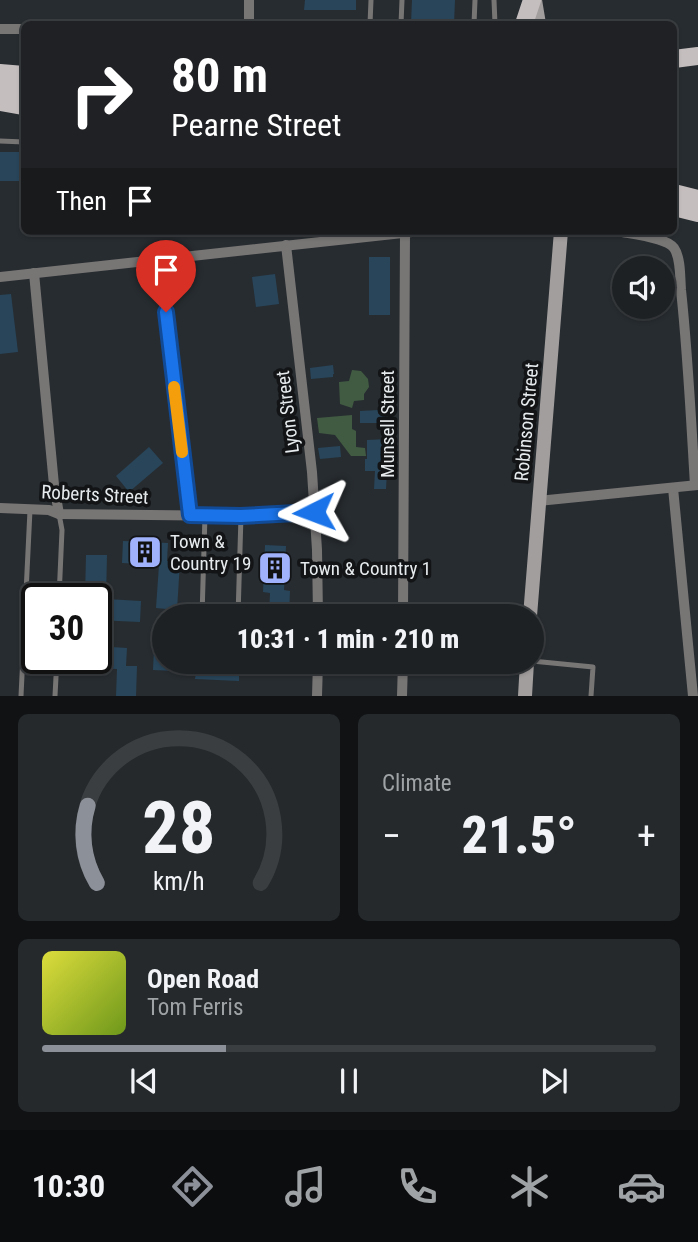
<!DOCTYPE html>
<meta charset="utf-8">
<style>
:root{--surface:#1d2124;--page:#25292c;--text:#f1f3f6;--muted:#a0a3a6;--line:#3b3e41;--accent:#8c9099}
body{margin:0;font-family:"Roboto Condensed",sans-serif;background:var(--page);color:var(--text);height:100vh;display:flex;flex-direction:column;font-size:26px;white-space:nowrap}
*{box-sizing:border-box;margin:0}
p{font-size:23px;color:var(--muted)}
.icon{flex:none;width:38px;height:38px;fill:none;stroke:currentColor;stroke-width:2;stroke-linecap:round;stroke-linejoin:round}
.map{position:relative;height:696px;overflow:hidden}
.sheet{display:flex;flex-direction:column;gap:18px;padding:18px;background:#101214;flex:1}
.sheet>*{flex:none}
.top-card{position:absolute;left:21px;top:21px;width:656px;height:214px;border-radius:10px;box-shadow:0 2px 5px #0004,0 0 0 2px var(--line);background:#202124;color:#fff;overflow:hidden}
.tools{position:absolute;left:612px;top:256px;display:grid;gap:14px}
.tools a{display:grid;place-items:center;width:63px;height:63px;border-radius:50%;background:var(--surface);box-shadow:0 2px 5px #0004,0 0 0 2px var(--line);font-size:35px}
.speed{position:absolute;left:21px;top:583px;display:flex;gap:14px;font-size:35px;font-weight:700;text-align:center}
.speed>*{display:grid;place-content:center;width:91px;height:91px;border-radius:50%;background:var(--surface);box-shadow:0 2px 5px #0004,0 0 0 2px var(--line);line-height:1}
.speed .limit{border:4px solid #111;border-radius:10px;background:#fff;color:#111}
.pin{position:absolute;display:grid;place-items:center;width:60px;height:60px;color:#fff;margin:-72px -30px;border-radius:50% 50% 50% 0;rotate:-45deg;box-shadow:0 0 7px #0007}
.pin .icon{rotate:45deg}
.me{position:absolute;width:77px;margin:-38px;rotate:267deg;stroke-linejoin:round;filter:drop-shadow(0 0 5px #0008)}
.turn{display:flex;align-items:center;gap:24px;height:147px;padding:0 35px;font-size:32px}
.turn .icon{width:91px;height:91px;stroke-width:2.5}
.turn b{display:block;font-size:49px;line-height:60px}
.then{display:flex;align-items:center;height:66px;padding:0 35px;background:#0003;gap:14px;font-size:26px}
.big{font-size:52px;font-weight:800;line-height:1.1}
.sheet .widget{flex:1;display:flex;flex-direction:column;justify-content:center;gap:10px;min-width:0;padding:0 24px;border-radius:10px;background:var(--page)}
.sheet .dial{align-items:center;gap:0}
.dial svg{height:182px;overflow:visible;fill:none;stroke:var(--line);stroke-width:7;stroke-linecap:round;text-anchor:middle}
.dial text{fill:var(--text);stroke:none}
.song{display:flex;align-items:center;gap:21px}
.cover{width:84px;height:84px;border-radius:10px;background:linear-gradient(135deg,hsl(60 70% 55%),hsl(80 70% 35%))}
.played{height:7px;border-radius:4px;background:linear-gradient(90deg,var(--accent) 30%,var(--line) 30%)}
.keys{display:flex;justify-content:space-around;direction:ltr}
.heat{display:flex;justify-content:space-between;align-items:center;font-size:38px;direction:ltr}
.sheet .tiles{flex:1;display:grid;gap:18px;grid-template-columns:1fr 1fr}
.widget:last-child{grid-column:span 2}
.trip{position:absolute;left:152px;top:604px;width:392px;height:70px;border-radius:35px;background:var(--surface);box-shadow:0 2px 5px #0004,0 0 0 2px var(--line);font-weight:800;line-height:70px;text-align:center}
.dock{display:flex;height:112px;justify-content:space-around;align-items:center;background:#0c0d0e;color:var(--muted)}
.dock .icon{width:49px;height:49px}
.dock .selected{color:var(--accent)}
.dock b{font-size:32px;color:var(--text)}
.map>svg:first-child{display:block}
.forest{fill:#415b42}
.building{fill:#28455a}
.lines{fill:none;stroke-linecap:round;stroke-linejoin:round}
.lane{stroke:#787575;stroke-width:5}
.street{stroke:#787575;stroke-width:10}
.secondary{stroke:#a39e9e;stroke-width:14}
.primary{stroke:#c5bebe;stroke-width:18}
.route-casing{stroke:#114b97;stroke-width:18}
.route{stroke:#1a73e8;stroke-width:12}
.slow{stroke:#f59e0b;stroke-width:12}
.labels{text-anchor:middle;stroke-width:7;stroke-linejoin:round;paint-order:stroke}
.street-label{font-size:19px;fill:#e7ebed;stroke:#121416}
.poi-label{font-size:19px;fill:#e7ebed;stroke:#121416;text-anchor:start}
</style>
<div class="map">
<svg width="698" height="696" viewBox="0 0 698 696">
<rect width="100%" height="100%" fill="#272c30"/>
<!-- forest -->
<g class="forest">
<path d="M352 370 361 371 368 379 369 387 364 394V400L354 401 352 408 340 404 339 382 349 381Z"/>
<path d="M352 415V429L356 431V447L365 448 366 456H351L335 435 319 433 317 418Z"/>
</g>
<!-- building -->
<g class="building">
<path d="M305 0H356V10H304Z"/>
<path d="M412 0H455L454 24H411Z"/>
<rect x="0" y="152" width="24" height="29"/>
<rect x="369" y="257" width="21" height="58"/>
<path d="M275 274 279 304 256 307 252 277Z"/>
<path d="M11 294 18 352 0 354V295Z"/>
<path d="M333 365 334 374H333V377L311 379 310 368Z"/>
<path d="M378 410V414H385V423H360V411Z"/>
<path d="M389 439 391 469 387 471 386 489H374L375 471H365V459H367V440Z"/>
<path d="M340 446 341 457 320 459 318 448Z"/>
<path d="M149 447 163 463 129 492 116 476Z"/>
<path d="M123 541 168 543 167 561 180 562 177 610 156 608 159 565 122 563Z"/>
<path d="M265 545 286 546 284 590 290 591 289 616H269L270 593 263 592Z"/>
<path d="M86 555H107L106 599 141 601 140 622 96 620V598H85Z"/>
<path d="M96 646 127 648 126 666H137L136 696H116L117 669 81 667V658H96Z"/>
<path d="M154 648 164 649V662H281V676L239 674V681L195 679 196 672 153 670Z"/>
</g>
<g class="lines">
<!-- lane -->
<g class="lane">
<path d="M475 0 474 24H495L494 0"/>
<path d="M370 24 371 0"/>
<path d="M401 24 402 0"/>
<path d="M0 141 24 142"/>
<path d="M59 514 62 530 59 598"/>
<path d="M202 616 205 515"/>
<path d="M238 616 241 516"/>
<path d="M532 661 593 667 591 696"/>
<path d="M21 696 30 510"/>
<path d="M55 696 57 658"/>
</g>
<!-- street -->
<g class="street">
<path d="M249 24V0"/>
<path d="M0 29H24"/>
<path d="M617 231C631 234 666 237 674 248 681 258 680 278 681 290 688 355 691 420 695 485"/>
<path d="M286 245 312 472 317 550 318 616"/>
<path d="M163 259 166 312 190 515"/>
<path d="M34 273 54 485 59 514"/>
<path d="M0 277 421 231"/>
<path d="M673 488 693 696"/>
<path d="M538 501 698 485"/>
<path d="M0 508 49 510 59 514 241 516 314 512"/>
<path d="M403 616 405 233"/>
<path d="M317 696 318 662"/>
<path d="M402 696 403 662"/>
</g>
<!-- secondary -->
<g class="secondary">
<path d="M535 0 539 24"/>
<path d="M530 616 561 231"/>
<path d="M525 696 527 662"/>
</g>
<!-- primary -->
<g class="primary">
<path d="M524 24 532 0"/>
<path d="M674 59 698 56"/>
<path d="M0 73 24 75"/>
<path d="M0 89 24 90"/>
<path d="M0 102 24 106"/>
<path d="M674 193 698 199"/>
<path d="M674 207 698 213"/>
</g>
</g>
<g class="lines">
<!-- route casing -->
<g class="route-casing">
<path id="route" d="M166 312 190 515 241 516 314 512"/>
</g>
<!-- route -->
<use href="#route" class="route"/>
<!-- slow -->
<path class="slow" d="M174 387 182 452"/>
</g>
<!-- icons -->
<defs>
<g id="building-square" transform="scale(1.75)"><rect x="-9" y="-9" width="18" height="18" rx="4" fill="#a1b2fd" stroke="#121416"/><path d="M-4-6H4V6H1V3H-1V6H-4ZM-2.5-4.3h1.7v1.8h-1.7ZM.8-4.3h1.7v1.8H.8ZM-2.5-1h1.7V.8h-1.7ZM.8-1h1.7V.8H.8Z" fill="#111"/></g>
</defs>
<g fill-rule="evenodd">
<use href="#building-square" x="145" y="552"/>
<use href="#building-square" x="275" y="568"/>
</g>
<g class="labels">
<!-- street labels -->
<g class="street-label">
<text transform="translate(287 412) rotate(-97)" y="7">Lyon Street</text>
<text transform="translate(526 422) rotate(-85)" y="7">Robinson Street</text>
<text transform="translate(387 424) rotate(-90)" y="7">Munsell Street</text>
<text transform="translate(95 494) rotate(3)" y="7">Roberts Street</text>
</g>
<!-- poi labels -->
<g class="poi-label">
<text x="170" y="548">Town &amp;<tspan x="170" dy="22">Country 19</tspan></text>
<text x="300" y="575">Town &amp; Country 1</text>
</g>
</g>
</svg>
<div class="tools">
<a><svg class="icon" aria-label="sound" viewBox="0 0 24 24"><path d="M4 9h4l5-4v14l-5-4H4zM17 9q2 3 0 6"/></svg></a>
</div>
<div class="speed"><div class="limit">30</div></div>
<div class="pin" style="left:166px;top:312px;background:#d93025"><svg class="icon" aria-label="arrive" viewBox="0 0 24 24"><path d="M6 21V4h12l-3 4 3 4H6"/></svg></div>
<svg class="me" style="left:314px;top:512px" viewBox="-20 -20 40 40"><path d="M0-17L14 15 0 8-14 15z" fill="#1a73e8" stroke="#fff" stroke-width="4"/></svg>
<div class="trip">10:31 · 1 min · 210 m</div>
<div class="top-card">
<div class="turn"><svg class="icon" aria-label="right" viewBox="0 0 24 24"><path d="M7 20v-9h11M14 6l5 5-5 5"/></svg><div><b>80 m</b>Pearne Street</div></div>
<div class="then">Then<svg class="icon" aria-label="arrive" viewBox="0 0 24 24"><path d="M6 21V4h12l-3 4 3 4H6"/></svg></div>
</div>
</div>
<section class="sheet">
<div class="tiles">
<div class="widget dial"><svg viewBox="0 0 100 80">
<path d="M14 69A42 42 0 1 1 86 69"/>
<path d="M14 69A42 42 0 0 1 10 35" stroke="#8c9099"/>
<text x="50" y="56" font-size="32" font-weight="700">28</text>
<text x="50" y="72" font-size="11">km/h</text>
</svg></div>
<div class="widget"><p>Climate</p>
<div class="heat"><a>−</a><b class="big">21.5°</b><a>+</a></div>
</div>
<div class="widget">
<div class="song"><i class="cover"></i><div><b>Open Road</b><p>Tom Ferris</p></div></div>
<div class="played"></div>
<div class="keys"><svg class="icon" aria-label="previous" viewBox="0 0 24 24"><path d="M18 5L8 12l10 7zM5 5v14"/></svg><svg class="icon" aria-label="pause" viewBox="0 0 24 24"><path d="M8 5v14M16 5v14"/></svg><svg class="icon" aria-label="next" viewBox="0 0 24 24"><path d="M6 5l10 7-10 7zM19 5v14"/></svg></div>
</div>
</div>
</section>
<nav class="dock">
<b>10:30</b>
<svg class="icon selected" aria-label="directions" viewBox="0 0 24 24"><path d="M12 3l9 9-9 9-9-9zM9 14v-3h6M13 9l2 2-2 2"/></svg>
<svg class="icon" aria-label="music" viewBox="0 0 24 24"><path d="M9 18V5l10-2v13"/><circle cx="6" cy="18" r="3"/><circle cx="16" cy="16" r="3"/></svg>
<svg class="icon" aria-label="phone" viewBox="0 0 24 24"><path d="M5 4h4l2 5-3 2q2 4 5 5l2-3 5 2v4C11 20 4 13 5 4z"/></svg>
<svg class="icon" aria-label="climate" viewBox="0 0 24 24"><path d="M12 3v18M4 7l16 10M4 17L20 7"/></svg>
<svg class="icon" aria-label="car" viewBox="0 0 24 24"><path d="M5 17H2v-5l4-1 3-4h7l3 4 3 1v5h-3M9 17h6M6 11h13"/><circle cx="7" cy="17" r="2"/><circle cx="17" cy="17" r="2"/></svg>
</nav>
